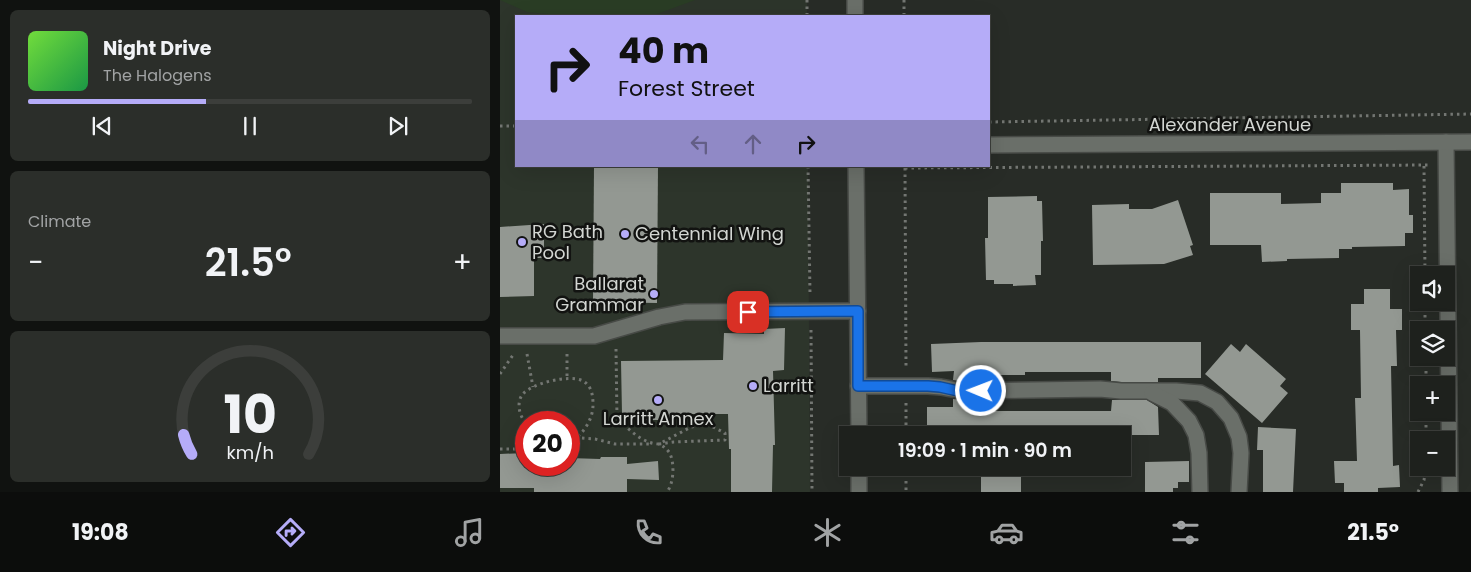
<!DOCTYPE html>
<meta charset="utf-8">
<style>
:root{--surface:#1e211d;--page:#2b2e2a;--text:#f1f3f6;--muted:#a1a3a4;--line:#3c3e3b;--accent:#b5acf8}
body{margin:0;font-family:Poppins,sans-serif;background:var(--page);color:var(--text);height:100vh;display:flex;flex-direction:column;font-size:19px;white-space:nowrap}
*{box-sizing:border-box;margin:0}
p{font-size:16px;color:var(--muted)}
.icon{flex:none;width:28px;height:28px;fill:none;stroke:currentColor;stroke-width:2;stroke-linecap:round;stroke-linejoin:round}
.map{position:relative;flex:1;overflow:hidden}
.drawer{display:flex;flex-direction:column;gap:10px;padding:10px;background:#101210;width:500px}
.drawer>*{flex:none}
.hud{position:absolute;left:15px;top:15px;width:475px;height:152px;border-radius:0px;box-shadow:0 5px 20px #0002,0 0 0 1px var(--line);background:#b5acf8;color:#111;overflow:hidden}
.controls{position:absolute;left:910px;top:266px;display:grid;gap:10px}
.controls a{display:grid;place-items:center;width:45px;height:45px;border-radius:0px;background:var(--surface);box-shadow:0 5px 20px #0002,0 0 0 1px var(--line);font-size:25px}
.speed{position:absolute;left:15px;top:411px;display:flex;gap:10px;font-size:25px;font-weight:700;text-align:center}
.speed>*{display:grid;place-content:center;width:65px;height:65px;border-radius:50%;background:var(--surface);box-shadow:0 5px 20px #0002,0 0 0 1px var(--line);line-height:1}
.speed .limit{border:8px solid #d22;background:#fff;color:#111}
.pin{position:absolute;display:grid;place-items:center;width:42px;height:42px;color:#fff;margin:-21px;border-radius:10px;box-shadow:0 2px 8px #0006}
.me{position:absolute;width:55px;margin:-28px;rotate:271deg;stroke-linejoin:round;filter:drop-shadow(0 0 4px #0008)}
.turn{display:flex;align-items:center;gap:18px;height:105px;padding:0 20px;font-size:22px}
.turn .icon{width:65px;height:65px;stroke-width:2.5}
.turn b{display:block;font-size:35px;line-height:42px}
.lanes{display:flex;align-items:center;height:48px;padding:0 20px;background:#0003;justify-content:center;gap:25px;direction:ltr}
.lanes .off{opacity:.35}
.big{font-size:38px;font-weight:600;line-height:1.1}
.drawer .widget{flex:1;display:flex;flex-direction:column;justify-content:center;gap:8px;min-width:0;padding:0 18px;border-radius:8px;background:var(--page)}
.drawer .dial{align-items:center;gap:0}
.dial svg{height:130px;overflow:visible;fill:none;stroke:var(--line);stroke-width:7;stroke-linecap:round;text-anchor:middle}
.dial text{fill:var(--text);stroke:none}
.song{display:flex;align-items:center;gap:15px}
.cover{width:60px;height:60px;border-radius:8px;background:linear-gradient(135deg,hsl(100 70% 55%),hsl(140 70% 35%))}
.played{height:5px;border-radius:2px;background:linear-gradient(90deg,var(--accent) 40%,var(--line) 40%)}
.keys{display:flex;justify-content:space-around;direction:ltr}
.heat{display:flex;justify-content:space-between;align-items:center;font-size:28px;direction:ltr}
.trip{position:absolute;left:339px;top:426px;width:292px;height:50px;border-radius:0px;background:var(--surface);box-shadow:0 5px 20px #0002,0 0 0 1px var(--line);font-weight:600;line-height:50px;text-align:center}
.tab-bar{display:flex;height:80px;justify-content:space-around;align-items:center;background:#0c0d0c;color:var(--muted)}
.tab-bar .icon{width:35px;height:35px}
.tab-bar .on{color:var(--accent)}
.tab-bar b{font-size:22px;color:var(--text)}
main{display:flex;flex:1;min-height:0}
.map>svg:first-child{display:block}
.built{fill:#2d352b;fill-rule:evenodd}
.green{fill:#2a3d25}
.building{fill:#939892}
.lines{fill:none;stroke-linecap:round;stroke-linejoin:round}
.minor-casing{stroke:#474a46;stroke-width:18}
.path{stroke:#737672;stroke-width:3;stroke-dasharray:2.5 4;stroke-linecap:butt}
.minor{stroke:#6a6f69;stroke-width:15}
.route-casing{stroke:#114b97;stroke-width:12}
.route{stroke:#1a73e8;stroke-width:9}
.poi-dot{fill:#b5acf8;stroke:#121311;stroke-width:2}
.labels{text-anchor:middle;stroke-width:5;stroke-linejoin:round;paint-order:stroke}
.street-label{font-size:18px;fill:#d3d6d2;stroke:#121311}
.poi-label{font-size:18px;fill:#d3d6d2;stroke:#121311;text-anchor:start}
</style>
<main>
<section class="drawer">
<div class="widget">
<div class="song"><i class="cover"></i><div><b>Night Drive</b><p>The Halogens</p></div></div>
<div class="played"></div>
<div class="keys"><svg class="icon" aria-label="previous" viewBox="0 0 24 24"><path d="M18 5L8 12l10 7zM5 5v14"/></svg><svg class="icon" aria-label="pause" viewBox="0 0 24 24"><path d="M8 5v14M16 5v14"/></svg><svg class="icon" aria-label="next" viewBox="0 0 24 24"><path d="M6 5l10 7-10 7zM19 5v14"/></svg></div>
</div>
<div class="widget"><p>Climate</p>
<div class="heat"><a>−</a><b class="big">21.5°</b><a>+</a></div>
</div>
<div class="widget dial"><svg viewBox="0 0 100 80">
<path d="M14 69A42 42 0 1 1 86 69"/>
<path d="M14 69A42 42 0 0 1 9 57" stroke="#b5acf8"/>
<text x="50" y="56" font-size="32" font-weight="700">10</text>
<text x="50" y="72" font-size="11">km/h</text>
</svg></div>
</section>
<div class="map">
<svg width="971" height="492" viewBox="0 0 971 492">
<rect width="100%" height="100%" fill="#282c27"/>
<!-- built -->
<path class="built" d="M0 0H307V16H16V166H308L310 492H0ZM26 422H69V465H26Z"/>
<!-- green -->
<path class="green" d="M0 0H195L157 14 126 16H68L27 12Z"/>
<!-- building -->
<g class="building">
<path d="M94 166H158L157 303 93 302Z"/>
<path d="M841 183H893V190L909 189V215H913V233H905V246L852 247V249H839V258L787 259V261L762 262 761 245H710V193H781V204L821 203V193H841Z"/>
<path d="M537 196V201H542L543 241H541V275H535L536 285 513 286V284H494V280H486L485 238H488V197Z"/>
<path d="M678 200 693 245 690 246 693 255 664 264 593 265 592 205 629 204V209H652Z"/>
<path d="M44 224V258H34V296L0 297V227Z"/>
<path d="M864 289H890V309H902V330H896L897 366H891L893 466 899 465 900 487 878 488V492H844V483H835L834 461H857L855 398H861L860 330H851V304H864Z"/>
<path d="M285 328 284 370 273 371 275 445H273L272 492H231V449H229L228 414H172V420H142V414H122L121 361 223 360 224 333 264 334V329Z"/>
<path d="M481 342H701V378H658V382H621L611 381V372H525V375H482L479 376V381L463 382 453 380 454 371 432 372 431 344Z"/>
<path d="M731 344 740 352 746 344 786 379 780 386 788 393 762 423 705 374Z"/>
<path d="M453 399 462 400H479V411H611L612 400H647L658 407 659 435H427V407H453Z"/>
<path d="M758 427 796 429 793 492H763V450H757Z"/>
<path d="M26 453V465H69V458L100 459 101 457H127V464L158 461 159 480 127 479V492H34V488H0V454Z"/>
<path d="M689 461V482H678V488H673V492H645V462Z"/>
<rect x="481" y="468" width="40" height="24"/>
</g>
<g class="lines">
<!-- minor casing -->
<g class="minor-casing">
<g id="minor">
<path d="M355 0V16"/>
<path d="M946 142 950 492"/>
<path d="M489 145 971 142"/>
<path d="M356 166 359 435"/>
<path d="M0 336H94L159 317 185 312 358 311"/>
<path d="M358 386H428L441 387 462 391 600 389 621 391H676L700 393 717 402 731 418 739 437 741 453 739 492"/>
<path d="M652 393 672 403 689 421 696 435 699 453 700 492"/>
<path d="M359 468V492"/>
</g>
</g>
<!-- path -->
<g class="path">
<path d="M307 0V16"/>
<path d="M404 0V16"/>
<path d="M489 122 971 114"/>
<path d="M0 126H16"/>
<path d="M308 166 310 294"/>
<path d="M924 166 925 275"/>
<path d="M405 168 929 165"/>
<path d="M405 168 406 367"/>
<path d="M925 302V330"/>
<path d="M311 330 312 492"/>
<path d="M116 349 117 418C128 429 143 444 159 444 163 446 166 448 169 452 175 462 174 483 167 492"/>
<path d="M27 354 33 387"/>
<path d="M67 354V379"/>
<path d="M926 358V385"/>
<path d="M0 374 13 355"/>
<path d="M406 403V435"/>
<path d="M926 412V440"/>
<path d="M26 423C20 417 16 404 22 395 31 383 70 374 83 381 92 386 93 396 93 405 93 417 86 430 76 438"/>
<path d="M207 424 225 433V440L174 442 159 444 191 427Z"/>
<path d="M69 437 95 439 115 444H150"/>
<path d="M0 449H23L26 445"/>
<path d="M406 468V492"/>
<path d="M918 492 924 480 926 468"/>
</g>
<!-- minor -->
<use href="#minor" class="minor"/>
</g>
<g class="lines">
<!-- route casing -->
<g class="route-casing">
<path id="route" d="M248 312 358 311V386H428L440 387 458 391H481"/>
</g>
<!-- route -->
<use href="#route" class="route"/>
</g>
<!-- markers -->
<g class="poi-dot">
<circle cx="125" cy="234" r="5"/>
<circle cx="22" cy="242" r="5"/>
<circle cx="154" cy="294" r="5"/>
<circle cx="253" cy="386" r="5"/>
<circle cx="158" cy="400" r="5"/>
</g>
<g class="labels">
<!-- street labels -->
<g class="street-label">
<text x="730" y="131">Alexander Avenue</text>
</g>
<!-- poi labels -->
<g class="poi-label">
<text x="32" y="238">RG Bath<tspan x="32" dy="21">Pool</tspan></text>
<text x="135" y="240">Centennial Wing</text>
<text x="144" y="290" text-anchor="end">Ballarat<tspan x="144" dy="21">Grammar</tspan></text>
<text x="263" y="392">Larritt</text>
<text x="158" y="425" text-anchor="middle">Larritt Annex</text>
</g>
</g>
</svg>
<div class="controls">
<a><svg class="icon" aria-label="sound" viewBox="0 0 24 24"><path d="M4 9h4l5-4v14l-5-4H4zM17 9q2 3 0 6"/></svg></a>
<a><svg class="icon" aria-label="layers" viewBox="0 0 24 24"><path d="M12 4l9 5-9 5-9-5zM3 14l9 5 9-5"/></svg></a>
<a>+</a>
<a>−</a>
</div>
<div class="speed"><div class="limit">20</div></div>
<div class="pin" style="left:248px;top:312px;background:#d93025"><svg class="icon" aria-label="arrive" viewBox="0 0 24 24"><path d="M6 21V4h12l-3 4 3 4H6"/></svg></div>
<svg class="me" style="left:481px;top:391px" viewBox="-20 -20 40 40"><circle r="17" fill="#1a73e8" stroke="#fff" stroke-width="3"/><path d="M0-11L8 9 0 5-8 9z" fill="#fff"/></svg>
<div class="trip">19:09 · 1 min · 90 m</div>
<div class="hud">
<div class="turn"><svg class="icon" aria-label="right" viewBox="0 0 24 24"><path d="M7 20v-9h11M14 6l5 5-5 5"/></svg><div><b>40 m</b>Forest Street</div></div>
<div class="lanes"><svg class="icon off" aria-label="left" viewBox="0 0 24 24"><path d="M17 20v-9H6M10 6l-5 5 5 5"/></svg><svg class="icon off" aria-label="ahead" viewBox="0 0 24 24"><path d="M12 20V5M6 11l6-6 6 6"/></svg><svg class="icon" aria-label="right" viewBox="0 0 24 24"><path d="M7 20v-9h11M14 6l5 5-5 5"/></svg></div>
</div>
</div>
</main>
<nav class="tab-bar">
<b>19:08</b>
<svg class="icon on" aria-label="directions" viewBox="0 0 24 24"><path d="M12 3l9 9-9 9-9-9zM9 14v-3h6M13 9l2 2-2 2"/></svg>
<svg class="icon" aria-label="music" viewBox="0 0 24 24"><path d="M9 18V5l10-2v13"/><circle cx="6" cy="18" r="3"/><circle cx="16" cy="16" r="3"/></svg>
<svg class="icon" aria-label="phone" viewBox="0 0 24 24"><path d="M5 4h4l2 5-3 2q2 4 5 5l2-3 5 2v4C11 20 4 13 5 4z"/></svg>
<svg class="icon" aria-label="climate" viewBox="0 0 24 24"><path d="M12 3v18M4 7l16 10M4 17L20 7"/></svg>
<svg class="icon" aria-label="car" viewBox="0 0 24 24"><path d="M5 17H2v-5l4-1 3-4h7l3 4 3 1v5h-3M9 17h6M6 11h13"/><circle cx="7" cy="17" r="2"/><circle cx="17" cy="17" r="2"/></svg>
<svg class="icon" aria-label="filters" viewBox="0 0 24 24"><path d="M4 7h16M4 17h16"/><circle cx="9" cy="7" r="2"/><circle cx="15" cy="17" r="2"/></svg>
<b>21.5°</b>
</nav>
